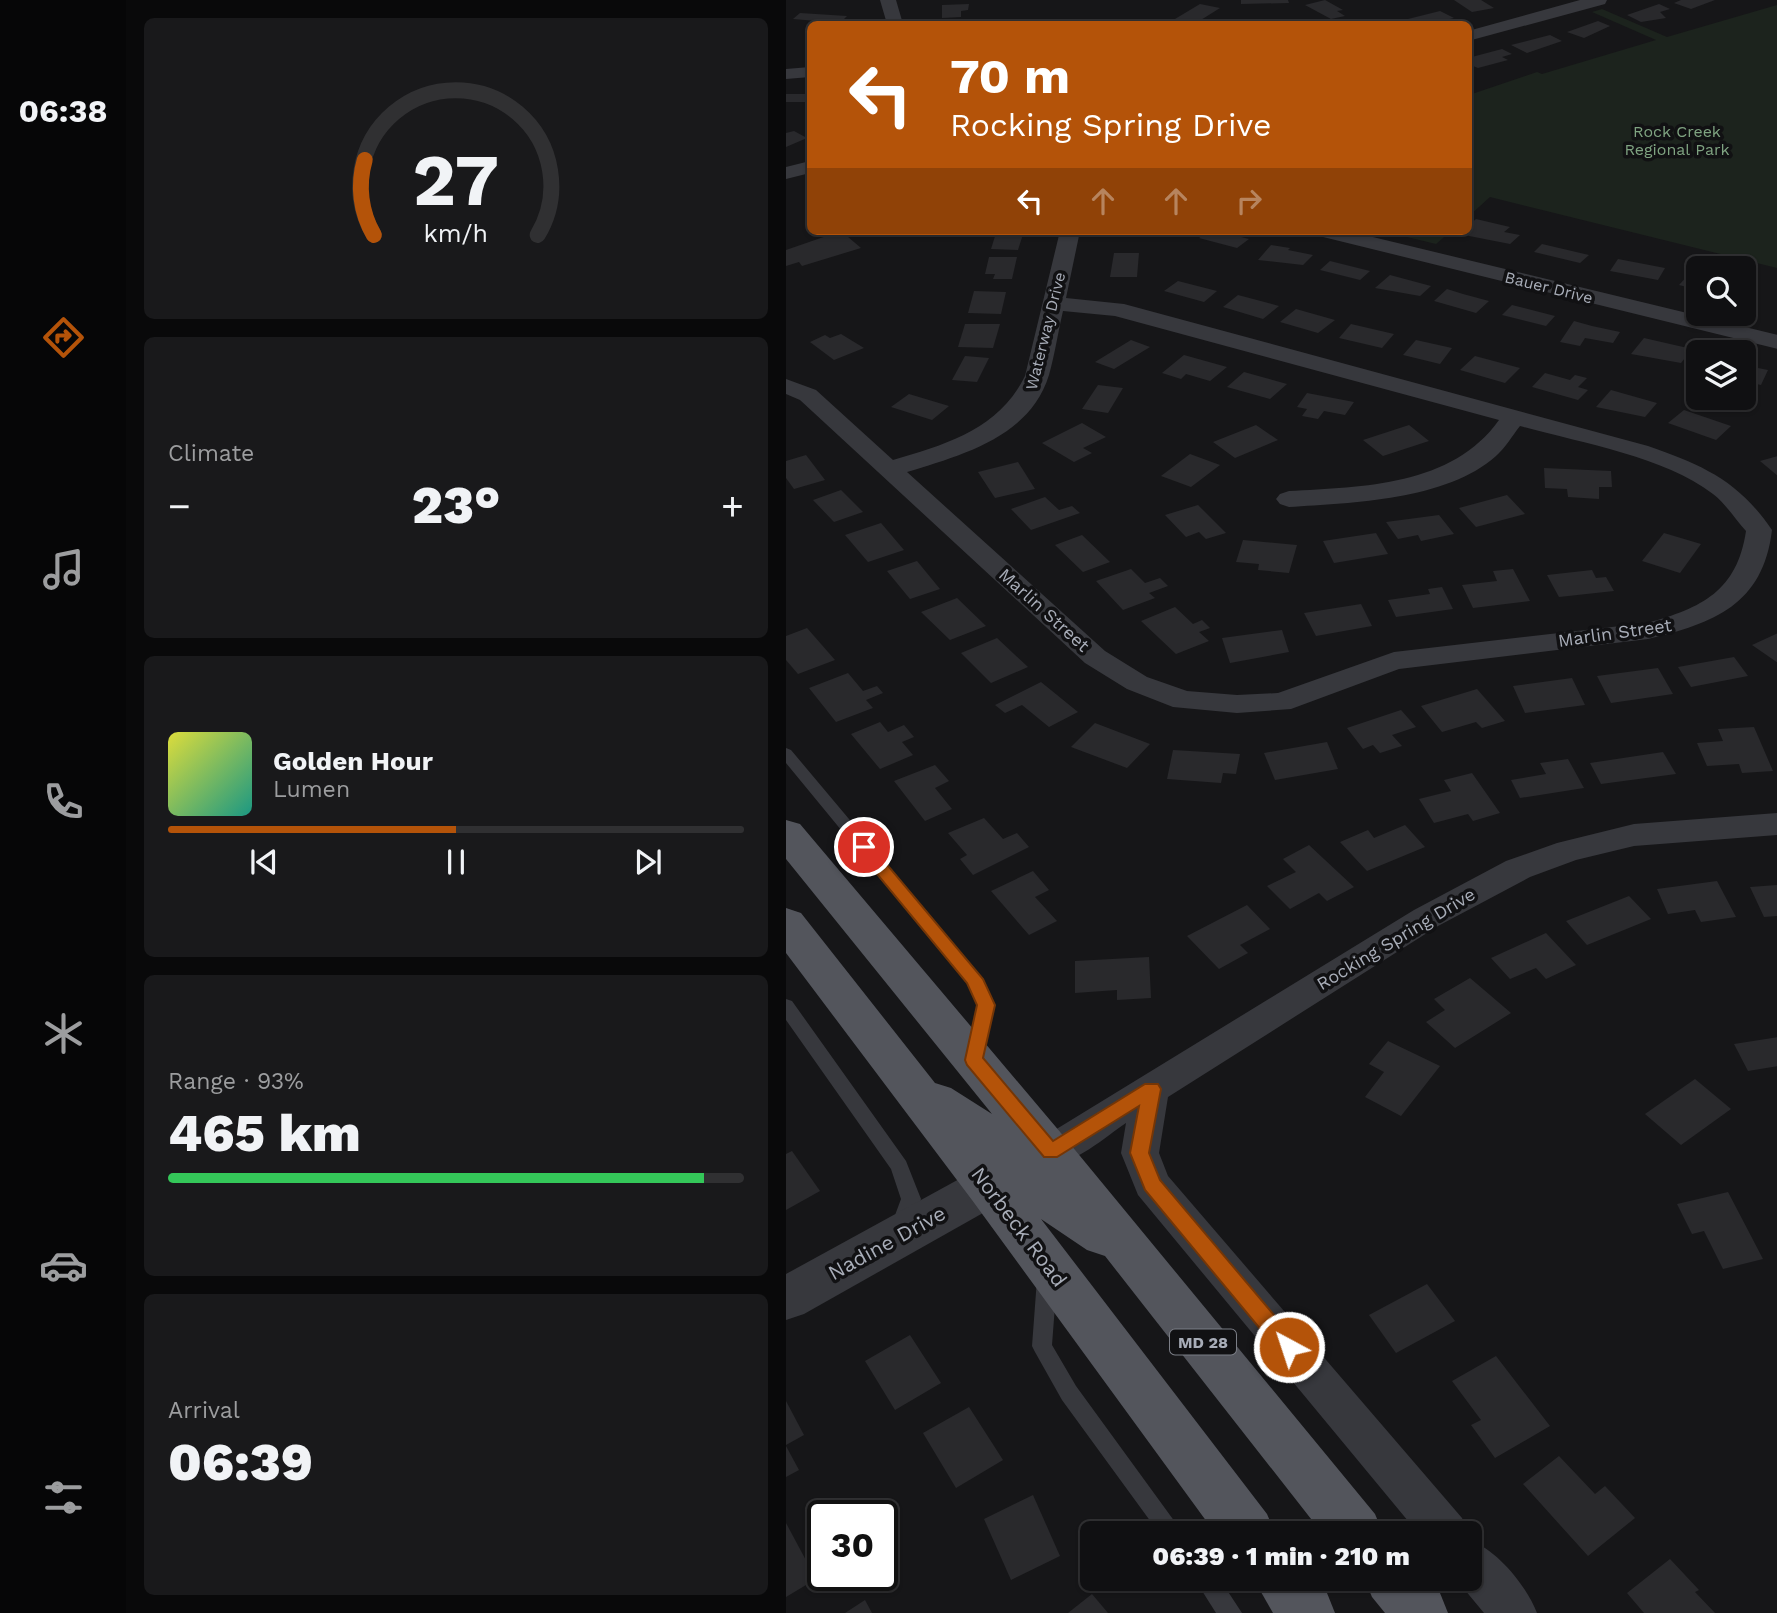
<!DOCTYPE html>
<meta charset="utf-8">
<style>
:root{--surface:#101012;--page:#19191b;--text:#f1f3f6;--muted:#9c9d9f;--line:#303032;--accent:#b45309}
body{margin:0;font-family:"Work Sans",sans-serif;background:var(--page);color:var(--text);height:100vh;display:flex;flex-direction:column;font-size:26px;white-space:nowrap}
*{box-sizing:border-box;margin:0}
p{font-size:23px;color:var(--muted)}
.icon{flex:none;width:38px;height:38px;fill:none;stroke:currentColor;stroke-width:2;stroke-linecap:round;stroke-linejoin:round}
.map{position:relative;flex:1;overflow:hidden}
.side{display:flex;flex-direction:column;gap:18px;padding:18px;background:#09090a;width:660px}
.side>*{flex:none}
.banner{position:absolute;left:21px;top:21px;width:665px;height:214px;border-radius:10px;box-shadow:0 2px 5px #0004,0 0 0 2px var(--line);background:#b45309;color:#fff;overflow:hidden}
.tools{position:absolute;left:900px;top:256px;display:grid;gap:14px}
.tools a{display:grid;place-items:center;width:70px;height:70px;border-radius:10px;background:var(--surface);box-shadow:0 2px 5px #0004,0 0 0 2px var(--line);font-size:35px}
.speed{position:absolute;left:21px;top:1500px;display:flex;gap:14px;font-size:35px;font-weight:700;text-align:center}
.speed>*{display:grid;place-content:center;width:91px;height:91px;border-radius:50%;background:var(--surface);box-shadow:0 2px 5px #0004,0 0 0 2px var(--line);line-height:1}
.speed .limit{border:4px solid #111;border-radius:10px;background:#fff;color:#111}
.pin{position:absolute;display:grid;place-items:center;width:60px;height:60px;color:#fff;margin:-30px;border:4px solid #fff;border-radius:50%;box-shadow:0 2px 7px #0007}
.me{position:absolute;width:77px;margin:-38px;rotate:320deg;stroke-linejoin:round;filter:drop-shadow(0 0 5px #0008)}
.turn{display:flex;align-items:center;gap:24px;height:147px;padding:0 28px;font-size:32px}
.turn .icon{width:91px;height:91px;stroke-width:2.5}
.turn b{display:block;font-size:49px;line-height:60px}
.lanes{display:flex;align-items:center;height:66px;padding:0 28px;background:#0003;justify-content:center;gap:35px;direction:ltr}
.lanes .off{opacity:.35}
.big{font-size:52px;font-weight:800;line-height:1.1}
.side .tile{flex:1;display:flex;flex-direction:column;justify-content:center;gap:10px;min-width:0;padding:0 24px;border-radius:10px;background:var(--page)}
.side .dial{align-items:center;gap:0}
.dial svg{height:182px;overflow:visible;fill:none;stroke:var(--line);stroke-width:7;stroke-linecap:round;text-anchor:middle}
.dial text{fill:var(--text);stroke:none}
.song{display:flex;align-items:center;gap:21px}
.cover{width:84px;height:84px;border-radius:10px;background:linear-gradient(135deg,hsl(60 70% 55%),hsl(170 70% 35%))}
.played{height:7px;border-radius:4px;background:linear-gradient(90deg,var(--accent) 50%,var(--line) 50%)}
.keys{display:flex;justify-content:space-around;direction:ltr}
.heat{display:flex;justify-content:space-between;align-items:center;font-size:38px;direction:ltr}
.charge{height:10px;border-radius:5px;background:linear-gradient(90deg,#34c759 93%,var(--line) 0)}
.trip{position:absolute;left:294px;top:1521px;width:402px;height:70px;border-radius:10px;background:var(--surface);box-shadow:0 2px 5px #0004,0 0 0 2px var(--line);font-weight:800;line-height:70px;text-align:center}
main{display:flex;flex:1;min-height:0}
.tab-bar{display:flex;flex-direction:column;width:126px;justify-content:space-around;align-items:center;background:#060607;color:var(--muted)}
.tab-bar .icon{width:49px;height:49px}
.tab-bar .on{color:var(--accent)}
.tab-bar b{font-size:32px;color:var(--text)}
.map>svg:first-child{display:block}
.green{fill:#1c231d}
.building{fill:#29292c}
.lines{fill:none;stroke-linecap:round;stroke-linejoin:round}
.service{fill:#37383d;fill-rule:evenodd}
.minor{fill:#37383d;fill-rule:evenodd}
.tertiary{fill:#37383d;fill-rule:evenodd}
.primary{fill:#53555c;fill-rule:evenodd}
.route{fill:#b45309;stroke:#753606;stroke-width:2}
.labels{text-anchor:middle;stroke-width:7;stroke-linejoin:round;paint-order:stroke}
.far-park-label{font-size:16px;fill:#7fa381;stroke:#111113}
.far-street-label{font-size:16px;fill:#a8adb8;stroke:#111113}
.shield{fill:#111113;stroke:#7b7e86;stroke-width:2}
.shield-label{font-size:16px;font-weight:bold;fill:#a8adb8}
.street-label{font-size:18px;fill:#a8adb8;stroke:#111113}
.near-street-label{font-size:21px;fill:#a8adb8;stroke:#111113}
</style>
<main>
<nav class="tab-bar">
<b>06:38</b>
<svg class="icon on" aria-label="directions" viewBox="0 0 24 24"><path d="M12 3l9 9-9 9-9-9zM9 14v-3h6M13 9l2 2-2 2"/></svg>
<svg class="icon" aria-label="music" viewBox="0 0 24 24"><path d="M9 18V5l10-2v13"/><circle cx="6" cy="18" r="3"/><circle cx="16" cy="16" r="3"/></svg>
<svg class="icon" aria-label="phone" viewBox="0 0 24 24"><path d="M5 4h4l2 5-3 2q2 4 5 5l2-3 5 2v4C11 20 4 13 5 4z"/></svg>
<svg class="icon" aria-label="climate" viewBox="0 0 24 24"><path d="M12 3v18M4 7l16 10M4 17L20 7"/></svg>
<svg class="icon" aria-label="car" viewBox="0 0 24 24"><path d="M5 17H2v-5l4-1 3-4h7l3 4 3 1v5h-3M9 17h6M6 11h13"/><circle cx="7" cy="17" r="2"/><circle cx="17" cy="17" r="2"/></svg>
<svg class="icon" aria-label="filters" viewBox="0 0 24 24"><path d="M4 7h16M4 17h16"/><circle cx="9" cy="7" r="2"/><circle cx="15" cy="17" r="2"/></svg>
</nav>
<section class="side">
<div class="tile dial"><svg viewBox="0 0 100 80">
<path d="M14 69A42 42 0 1 1 86 69"/>
<path d="M14 69A42 42 0 0 1 10 36" stroke="#b45309"/>
<text x="50" y="56" font-size="32" font-weight="700">27</text>
<text x="50" y="72" font-size="11">km/h</text>
</svg></div>
<div class="tile"><p>Climate</p>
<div class="heat"><a>−</a><b class="big">23°</b><a>+</a></div>
</div>
<div class="tile">
<div class="song"><i class="cover"></i><div><b>Golden Hour</b><p>Lumen</p></div></div>
<div class="played"></div>
<div class="keys"><svg class="icon" aria-label="previous" viewBox="0 0 24 24"><path d="M18 5L8 12l10 7zM5 5v14"/></svg><svg class="icon" aria-label="pause" viewBox="0 0 24 24"><path d="M8 5v14M16 5v14"/></svg><svg class="icon" aria-label="next" viewBox="0 0 24 24"><path d="M6 5l10 7-10 7zM19 5v14"/></svg></div>
</div>
<div class="tile"><p>Range · 93%</p><b class="big">465 km</b><div class="charge"></div></div>
<div class="tile"><p>Arrival</p><b class="big">06:39</b></div>
</section>
<div class="map">
<svg width="992" height="1613" viewBox="0 0 992 1613">
<rect width="100%" height="100%" fill="#161618"/>
<!-- green -->
<g class="green">
<path d="M991 5V268L704 197 683 216V95L751 72 756 74 870 40 806 12 816 9 881 37Z"/>
<path d="M596 231H665L650 244Z"/>
</g>
<!-- building -->
<g class="building">
<path d="M455 0H502L503 3 455 4Z"/>
<path d="M539 0 557 10 551 11 559 16 545 19 519 5Z"/>
<path d="M668 0H695L708 8 686 12Z"/>
<path d="M895 0H929L905 9 888 3Z"/>
<path d="M183 4 182 10 175 11V17L156 18V5Z"/>
<path d="M414 4 434 8 410 23 389 19Z"/>
<path d="M873 4 884 9 874 12 880 18 855 22 841 15Z"/>
<path d="M654 11 668 18 643 24H621L614 21Z"/>
<path d="M14 13 61 16 54 23 7 19Z"/>
<path d="M812 21 824 26 798 38 781 32Z"/>
<path d="M764 35 776 41 741 53 725 45Z"/>
<path d="M716 49 726 54 716 57 722 60 692 68 682 64V58Z"/>
<path d="M0 94H23L21 102H0Z"/>
<path d="M8 131 21 138 0 147V133Z"/>
<path d="M690 219 724 227 718 232 734 235 724 244 673 234 682 231V226Z"/>
<path d="M55 231 75 248 16 266 13 262 0 266V250Z"/>
<path d="M220 231H238L232 250 205 249 210 233Z"/>
<path d="M423 231H432L463 239 451 248 413 238Z"/>
<path d="M756 244 803 255 794 263 748 252Z"/>
<path d="M485 245 504 248 502 250 527 255 517 265 472 260Z"/>
<path d="M328 253H353L351 277H324Z"/>
<path d="M203 257H231L226 279H207L209 274H199Z"/>
<path d="M832 259 879 268 872 280 824 271Z"/>
<path d="M544 261 584 271 574 280 534 270Z"/>
<path d="M903 274 912 276V290L893 285Z"/>
<path d="M604 275 645 286 634 296 589 288Z"/>
<path d="M392 281 431 291 418 302 378 291Z"/>
<path d="M661 289 677 294 703 301 690 313 648 301Z"/>
<path d="M188 291 220 292 215 314 182 313Z"/>
<path d="M452 295 493 306 477 319 437 307Z"/>
<path d="M726 305 769 316 760 326 716 315Z"/>
<path d="M510 309 549 320 532 333 494 322Z"/>
<path d="M788 321 806 326 834 332 827 343 799 338 794 346 774 342Z"/>
<path d="M179 324H214L207 348 172 347Z"/>
<path d="M565 324 608 334 596 348 553 338Z"/>
<path d="M55 334 78 348 48 360 24 342 39 335 44 338Z"/>
<path d="M858 338 906 349 895 363 845 354Z"/>
<path d="M345 340 364 347 328 369 309 362Z"/>
<path d="M630 340 666 348 654 364 617 355Z"/>
<path d="M398 355 441 367 424 381 400 374 395 379 376 373Z"/>
<path d="M179 356 203 358 191 382 166 380Z"/>
<path d="M689 356 734 368 719 383 674 370Z"/>
<path d="M957 365 982 370 975 385 957 381Z"/>
<path d="M458 372 501 384 484 399 441 387Z"/>
<path d="M759 373 784 380 789 375 801 378 792 387 802 390 792 400 746 387Z"/>
<path d="M312 385 337 388 322 413 296 409Z"/>
<path d="M825 390 871 403 859 417 810 407Z"/>
<path d="M521 393 568 402 559 415 538 411 532 419 516 416 521 409 511 407Z"/>
<path d="M123 394 163 406 146 420 105 407Z"/>
<path d="M898 410 945 426 930 440 882 423Z"/>
<path d="M296 423 320 437 297 448 306 453 288 462 256 443Z"/>
<path d="M470 425 492 440 449 458 427 442Z"/>
<path d="M623 425 643 441 597 456 577 440Z"/>
<path d="M404 454 434 465 405 487 375 476Z"/>
<path d="M20 455 39 480 8 489 0 478V461Z"/>
<path d="M992 456V476L974 461Z"/>
<path d="M232 462 249 489 209 498 192 472Z"/>
<path d="M758 468 825 471 826 487H813V499L782 497 781 489 759 488Z"/>
<path d="M55 490 77 512 48 522 27 500Z"/>
<path d="M721 495 739 514 690 527 673 508Z"/>
<path d="M259 497 273 510 286 506 294 513 245 530 225 509Z"/>
<path d="M412 505 440 533 420 539 413 532 400 537 379 515Z"/>
<path d="M653 515 668 534 635 541 632 535 612 539 600 522Z"/>
<path d="M95 523 118 550 82 562 59 535Z"/>
<path d="M590 533 602 554 548 563 537 541Z"/>
<path d="M878 533 915 544 894 573 856 561Z"/>
<path d="M296 535 324 562 297 572 269 545Z"/>
<path d="M457 540 511 545 503 573 472 570 473 564 450 562Z"/>
<path d="M131 561 154 589 124 599 101 571Z"/>
<path d="M345 569 359 583 374 578 382 586 363 593 369 598 337 610 310 581Z"/>
<path d="M727 569 744 601 687 608 676 585 711 581 707 571Z"/>
<path d="M806 570 810 578 820 577 828 591 773 597 761 575Z"/>
<path d="M656 587 667 609 610 617 602 600 644 594 642 589Z"/>
<path d="M171 598 200 626 164 640 135 612Z"/>
<path d="M575 604 586 626 530 636 518 613Z"/>
<path d="M389 607 407 624 416 620 424 628 413 632 423 641 390 654 355 621Z"/>
<path d="M21 628 49 660 12 674 0 660V636Z"/>
<path d="M496 630 503 652 444 663 436 638Z"/>
<path d="M992 633V663L966 645Z"/>
<path d="M211 638 242 667 205 683 175 653Z"/>
<path d="M948 657 962 676 905 687 892 667Z"/>
<path d="M872 668 887 694 825 703 811 676Z"/>
<path d="M62 673 77 691 91 686 97 693 80 700 87 708 50 722 23 688Z"/>
<path d="M786 678 799 705 739 713 727 686Z"/>
<path d="M255 682 292 712 263 727 236 705 219 713 209 705Z"/>
<path d="M691 689 719 721 696 728 690 722 656 732 635 706Z"/>
<path d="M615 710 630 727 606 735 616 746 594 753 587 745 577 749 561 728Z"/>
<path d="M94 722 102 732 118 725 128 737 116 742 127 755 94 769 65 734Z"/>
<path d="M309 723 364 744 341 768 285 747Z"/>
<path d="M968 727 987 771 956 773 953 764 921 766 911 743 937 741 932 729Z"/>
<path d="M541 742 552 769 489 780 478 753Z"/>
<path d="M387 750 454 754 450 774 437 773 435 783 381 779Z"/>
<path d="M877 752 890 774 815 784 804 763Z"/>
<path d="M782 759 798 788 734 798 725 780 760 774 754 763Z"/>
<path d="M149 765 163 781 149 788 166 809 139 821 108 781Z"/>
<path d="M686 773 714 813 687 821 682 814 648 823 633 799 665 791 658 780Z"/>
<path d="M198 818 217 839 231 833 243 847 187 875 174 859 181 855 162 833Z"/>
<path d="M619 825 639 847 581 871 554 842 582 830 588 838Z"/>
<path d="M523 845 568 887 541 901 533 893 504 909 481 886 510 872 497 859Z"/>
<path d="M247 871 263 890 249 897 271 921 243 935 205 891Z"/>
<path d="M931 881 950 917 915 922 909 910 882 914 871 889Z"/>
<path d="M992 885V916L978 917 964 887Z"/>
<path d="M843 896 865 919 801 945 780 921Z"/>
<path d="M461 905 484 929 454 945 462 953 433 969 401 936Z"/>
<path d="M760 933 790 965 760 979 750 968 724 979 705 958Z"/>
<path d="M363 957 365 998 331 1000V990L289 993V961Z"/>
<path d="M684 978 725 1013 669 1048 640 1022 659 1010 648 999Z"/>
<path d="M992 1037V1066L962 1071 948 1044Z"/>
<path d="M602 1041 654 1066 615 1116 579 1097 598 1072 583 1064Z"/>
<path d="M909 1079 945 1109 895 1145 859 1114Z"/>
<path d="M6 1151 34 1191 0 1210V1154Z"/>
<path d="M942 1192 977 1259 937 1269 918 1231 906 1234 891 1204Z"/>
<path d="M641 1284 669 1321 610 1353 583 1315Z"/>
<path d="M124 1335 155 1383 109 1410 79 1361Z"/>
<path d="M710 1356 764 1426 709 1458 685 1425 695 1420 666 1381Z"/>
<path d="M0 1401 18 1435 0 1445Z"/>
<path d="M183 1407 217 1460 170 1488 137 1433Z"/>
<path d="M0 1446 13 1470 0 1477Z"/>
<path d="M773 1456 809 1494 819 1486 849 1518 802 1556 737 1484Z"/>
<path d="M247 1495 274 1556 225 1580 198 1519Z"/>
<path d="M0 1523 30 1579 0 1597Z"/>
<path d="M884 1559 913 1590 909 1592 929 1613H858L841 1593Z"/>
<path d="M306 1594 322 1613H282Z"/>
<path d="M79 1600 86 1613H59Z"/>
</g>
<g class="lines">
<!-- service -->
<g class="service">
<path d="M0 748 5 750 194 975 209 1005 195 1062 189 1064 183 1062 180 1057 191 1005 181 983 0 763Z"/>
<path d="M0 999 6 1001 120 1161 135 1199 122 1232 115 1234 108 1232 105 1226 115 1199 105 1169 0 1020Z"/>
<path d="M261 1270 268 1273 271 1279 266 1345 290 1386 397 1533H373L276 1400 249 1352 246 1346 251 1279 254 1273Z"/>
<path d="M408 1578H433L456 1613H430Z"/>
</g>
<!-- minor -->
<g class="minor">
<path d="M94 0H110L117 24H101Z"/>
<path d="M794 0H821L819 4 682 41V31Z"/>
<path d="M24 67V77L0 79V69Z"/>
<path d="M24 161V173L0 179V167Z"/>
<path d="M274 231H294L280 298 338 304 862 446C916 465 952 480 986 530 977 605 928 623 862 639L613 669 505 709 451 713 387 707 341 689 299 663 14 400 0 394V379L30 390 107 460C161 444 213 429 239 376ZM277 311 329 316 713 420C666 486 577 487 503 491L494 494 490 499 494 504 503 507C566 503 661 500 710 456 720 447 726 436 734 426 794 443 877 456 927 494 940 504 949 519 960 531 951 591 916 608 861 623L608 652 492 693 451 695 401 691 361 677 319 651 121 472C176 455 244 437 263 375 269 354 272 332 277 311Z"/>
<path d="M526 231H562L992 335V349L529 235Z"/>
<path d="M992 813V835L848 846 790 860 744 877 652 926 382 1097 373 1153 382 1176 676 1518 682 1533H632L352 1195 335 1153 340 1123C316 1139 280 1173 251 1163L245 1152 251 1141 628 910 720 861 771 843 848 824Z"/>
<path d="M684 1540C712 1551 740 1585 751 1613H698L669 1578H684Z"/>
</g>
<!-- tertiary -->
<path class="tertiary" d="M203 1167 220 1172 227 1186 220 1200 18 1314 0 1320V1274L186 1172Z"/>
<!-- primary -->
<g class="primary">
<path d="M0 820 14 824 280 1139 589 1514 597 1533H536L319 1256 301 1250 255 1219 481 1514 489 1533H429L186 1200 0 953V908L15 913 149 1083 165 1088 206 1114 0 859Z"/>
<path d="M467 1578H530L541 1593 549 1613H487Z"/>
<path d="M578 1578H642L654 1593 662 1613H599L586 1597Z"/>
</g>
</g>
<!-- route -->
<path class="route" d="M78 841 83 843 197 979 209 1005 197 1058 267 1141 359 1084H372L375 1089 363 1153 374 1180 510 1341 513 1347 510 1354 503 1356 495 1354 359 1190 344 1153 353 1106 271 1157H258L181 1065 179 1060 191 1005 181 983 72 851 70 847Z"/>
<g class="labels">
<!-- far-park labels -->
<g class="far-park-label">
<text x="891" y="137">Rock Creek<tspan x="891" dy="18">Regional Park</tspan></text>
</g>
<!-- far-street labels -->
<g class="far-street-label">
<text transform="translate(763 287) rotate(14)" y="6">Bauer Drive</text>
<text transform="translate(259 331) rotate(-76)" y="6">Waterway Drive</text>
</g>
<!-- shield labels -->
<rect class="shield" x="384" y="1329.5" width="66" height="25" rx="5"/>
<g class="shield-label">
<text x="417" y="1348">MD 28</text>
</g>
<!-- street labels -->
<g class="street-label">
<text transform="translate(258 610) rotate(42)" y="6">Marlin Street</text>
<text transform="translate(829 633) rotate(-8)" y="6">Marlin Street</text>
<text transform="translate(610 939) rotate(-31)" y="6">Rocking Spring Drive</text>
</g>
<!-- near-street labels -->
<g class="near-street-label">
<text transform="translate(233 1227) rotate(53)" y="7">Norbeck Road</text>
<text transform="translate(101 1243) rotate(-29)" y="7">Nadine Drive</text>
</g>
</g>
</svg>
<div class="tools">
<a><svg class="icon" aria-label="search" viewBox="0 0 24 24"><circle cx="10" cy="10" r="6"/><path d="M15 15l6 6"/></svg></a>
<a><svg class="icon" aria-label="layers" viewBox="0 0 24 24"><path d="M12 4l9 5-9 5-9-5zM3 14l9 5 9-5"/></svg></a>
</div>
<div class="speed"><div class="limit">30</div></div>
<div class="pin" style="left:78px;top:847px;background:#d93025"><svg class="icon" aria-label="arrive" viewBox="0 0 24 24"><path d="M6 21V4h12l-3 4 3 4H6"/></svg></div>
<svg class="me" style="left:503px;top:1347px" viewBox="-20 -20 40 40"><circle r="17" fill="#b45309" stroke="#fff" stroke-width="3"/><path d="M0-11L8 9 0 5-8 9z" fill="#fff"/></svg>
<div class="trip">06:39 · 1 min · 210 m</div>
<div class="banner">
<div class="turn"><svg class="icon" aria-label="left" viewBox="0 0 24 24"><path d="M17 20v-9H6M10 6l-5 5 5 5"/></svg><div><b>70 m</b>Rocking Spring Drive</div></div>
<div class="lanes"><svg class="icon" aria-label="left" viewBox="0 0 24 24"><path d="M17 20v-9H6M10 6l-5 5 5 5"/></svg><svg class="icon off" aria-label="ahead" viewBox="0 0 24 24"><path d="M12 20V5M6 11l6-6 6 6"/></svg><svg class="icon off" aria-label="ahead" viewBox="0 0 24 24"><path d="M12 20V5M6 11l6-6 6 6"/></svg><svg class="icon off" aria-label="right" viewBox="0 0 24 24"><path d="M7 20v-9h11M14 6l5 5-5 5"/></svg></div>
</div>
</div>
</main>
